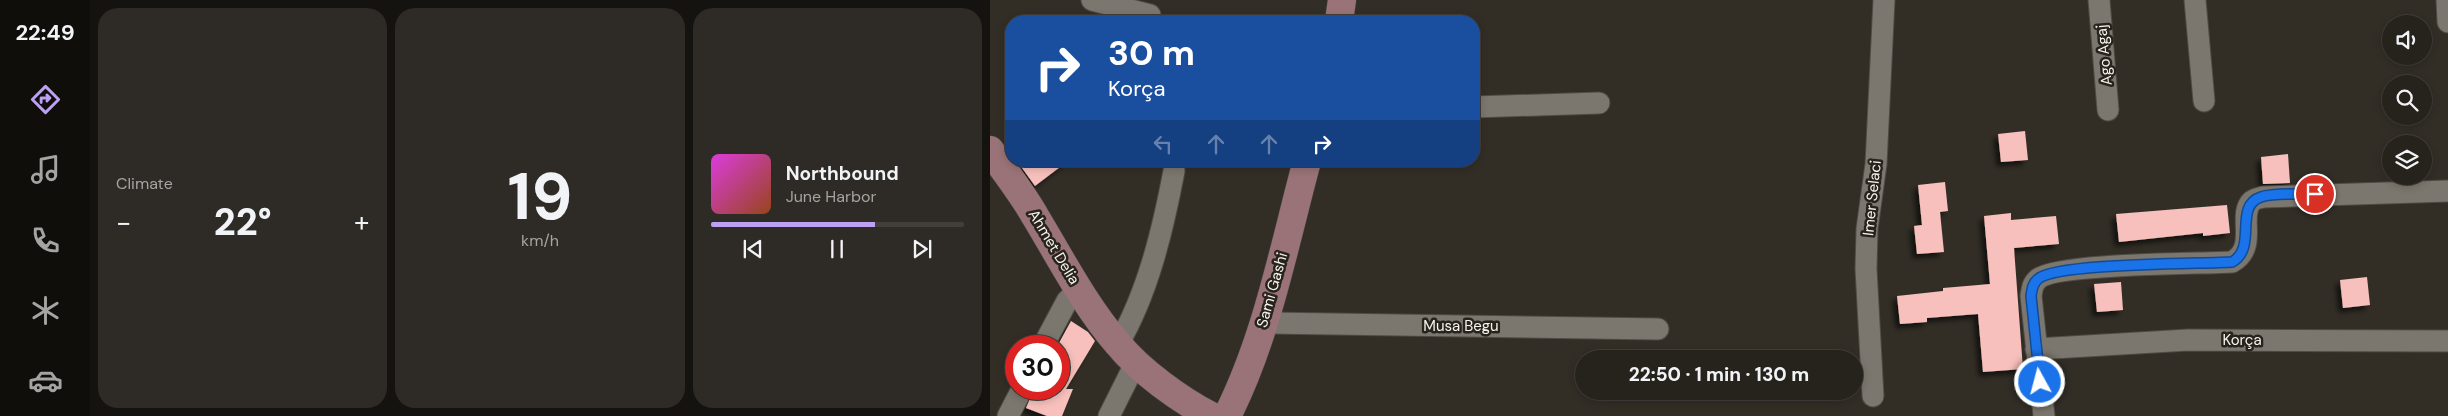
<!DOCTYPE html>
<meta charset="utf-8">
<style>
:root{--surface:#26221c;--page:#2e2a25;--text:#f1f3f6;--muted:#a4a4a3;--line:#423f3b;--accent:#bca0f2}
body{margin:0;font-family:"DM Sans",sans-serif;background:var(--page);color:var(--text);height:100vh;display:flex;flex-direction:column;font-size:19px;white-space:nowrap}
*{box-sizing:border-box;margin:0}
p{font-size:16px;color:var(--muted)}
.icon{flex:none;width:28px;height:28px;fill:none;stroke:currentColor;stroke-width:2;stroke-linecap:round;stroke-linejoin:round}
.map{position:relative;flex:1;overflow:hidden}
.panel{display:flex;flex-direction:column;gap:8px;padding:8px;background:#15130f;width:900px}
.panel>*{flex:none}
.top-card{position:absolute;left:15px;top:15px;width:475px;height:152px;border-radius:20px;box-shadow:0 2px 8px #0003,0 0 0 1px var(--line);background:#1a4fa0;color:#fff;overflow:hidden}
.controls{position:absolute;left:1392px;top:15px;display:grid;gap:10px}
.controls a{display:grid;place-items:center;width:50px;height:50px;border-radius:50%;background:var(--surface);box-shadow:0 2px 8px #0003,0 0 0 1px var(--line);font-size:25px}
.speed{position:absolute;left:15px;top:335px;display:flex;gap:10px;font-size:25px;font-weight:700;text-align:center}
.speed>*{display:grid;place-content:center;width:65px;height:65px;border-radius:50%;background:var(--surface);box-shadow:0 2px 8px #0003,0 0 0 1px var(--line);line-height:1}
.speed .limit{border:8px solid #d22;background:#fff;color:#111}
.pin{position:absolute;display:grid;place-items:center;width:42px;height:42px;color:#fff;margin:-21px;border:2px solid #fff;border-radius:50%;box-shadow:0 1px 5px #0007}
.me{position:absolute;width:55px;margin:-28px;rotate:353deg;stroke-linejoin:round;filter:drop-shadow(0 0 4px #0008)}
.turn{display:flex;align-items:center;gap:18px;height:105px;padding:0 20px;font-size:22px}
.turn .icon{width:65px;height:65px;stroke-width:2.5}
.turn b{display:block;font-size:35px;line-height:42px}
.lanes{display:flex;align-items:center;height:48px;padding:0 20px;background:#0003;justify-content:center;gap:25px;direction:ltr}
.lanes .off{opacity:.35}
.big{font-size:38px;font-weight:800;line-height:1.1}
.panel .widget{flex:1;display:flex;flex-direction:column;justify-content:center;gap:8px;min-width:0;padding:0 18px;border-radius:20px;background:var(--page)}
.panel .dial{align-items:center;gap:0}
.dial b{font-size:65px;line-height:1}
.song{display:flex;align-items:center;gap:15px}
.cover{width:60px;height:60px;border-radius:8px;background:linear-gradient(135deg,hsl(300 70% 55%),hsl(20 70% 35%))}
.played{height:5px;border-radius:2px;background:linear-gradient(90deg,var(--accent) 65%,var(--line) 65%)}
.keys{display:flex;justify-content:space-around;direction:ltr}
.heat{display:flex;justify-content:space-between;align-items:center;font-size:28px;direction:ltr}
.panel .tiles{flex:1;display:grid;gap:8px;grid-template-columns:repeat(3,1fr)}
.trip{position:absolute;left:585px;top:350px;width:288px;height:50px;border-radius:25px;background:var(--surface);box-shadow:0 2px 8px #0003,0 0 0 1px var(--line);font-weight:800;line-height:50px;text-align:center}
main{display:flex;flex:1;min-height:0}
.dock{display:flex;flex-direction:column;width:90px;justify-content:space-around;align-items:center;background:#0f0e0b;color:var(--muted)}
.dock .icon{width:35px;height:35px}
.dock .selected{color:var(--accent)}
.dock b{font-size:22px;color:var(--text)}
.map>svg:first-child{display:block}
.building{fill:#f7c0bc;filter:url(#shadow)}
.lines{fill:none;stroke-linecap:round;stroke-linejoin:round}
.street-casing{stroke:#4f4b45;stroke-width:23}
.secondary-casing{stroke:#4f4b45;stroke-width:29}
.street{stroke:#7c776e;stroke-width:21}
.secondary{stroke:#9a7378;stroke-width:28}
.route-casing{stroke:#114b97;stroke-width:12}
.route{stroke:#1a73e8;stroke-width:9}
.labels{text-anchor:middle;stroke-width:5;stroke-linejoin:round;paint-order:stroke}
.street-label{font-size:15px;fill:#f6f4ee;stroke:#28241c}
</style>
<main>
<nav class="dock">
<b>22:49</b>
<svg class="icon selected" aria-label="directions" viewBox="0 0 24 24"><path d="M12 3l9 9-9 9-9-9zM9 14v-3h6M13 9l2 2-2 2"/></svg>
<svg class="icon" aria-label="music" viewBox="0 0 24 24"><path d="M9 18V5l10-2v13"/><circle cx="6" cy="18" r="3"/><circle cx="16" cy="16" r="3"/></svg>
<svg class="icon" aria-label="phone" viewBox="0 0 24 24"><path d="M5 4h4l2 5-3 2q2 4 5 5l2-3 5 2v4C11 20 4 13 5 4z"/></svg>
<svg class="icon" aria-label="climate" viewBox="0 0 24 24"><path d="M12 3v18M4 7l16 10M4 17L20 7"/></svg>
<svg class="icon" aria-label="car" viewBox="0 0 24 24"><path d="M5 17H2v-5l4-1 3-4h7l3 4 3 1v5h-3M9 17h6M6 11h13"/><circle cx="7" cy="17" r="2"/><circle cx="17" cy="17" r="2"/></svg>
</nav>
<section class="panel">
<div class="tiles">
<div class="widget"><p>Climate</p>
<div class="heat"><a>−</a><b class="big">22°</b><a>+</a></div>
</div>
<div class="widget dial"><b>19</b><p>km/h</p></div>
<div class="widget">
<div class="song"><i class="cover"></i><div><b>Northbound</b><p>June Harbor</p></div></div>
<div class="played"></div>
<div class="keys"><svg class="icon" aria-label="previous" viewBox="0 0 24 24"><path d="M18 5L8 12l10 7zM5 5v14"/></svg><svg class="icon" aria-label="pause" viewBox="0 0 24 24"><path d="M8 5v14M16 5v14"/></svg><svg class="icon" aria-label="next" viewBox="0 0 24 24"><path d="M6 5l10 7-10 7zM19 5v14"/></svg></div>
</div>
</div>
</section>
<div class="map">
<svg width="1458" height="416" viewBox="0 0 1458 416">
<defs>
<filter id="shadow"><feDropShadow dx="-4.5" dy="4.5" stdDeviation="2.5" flood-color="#0009"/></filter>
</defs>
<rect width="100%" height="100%" fill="#322e26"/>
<!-- building -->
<g class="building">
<path d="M1035 131 1038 160 1011 162 1008 134Z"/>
<path d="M1298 154 1300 183 1273 184 1271 157Z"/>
<path d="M27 161H78L45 186Z"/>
<path d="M955 182 958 211 950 212 954 252 927 254 924 226 932 225 928 185Z"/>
<path d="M1237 205 1240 233 1213 236V233L1129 242 1126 214Z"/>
<path d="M1021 213V220L1066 216 1069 244 1024 248 1033 369 993 372 988 314 937 318V322L910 324 907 296 953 291V288L1000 284 994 216Z"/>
<path d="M1377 277 1380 305 1353 308 1350 280Z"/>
<path d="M1131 282 1133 310 1107 312 1104 284Z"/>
<path d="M81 321 98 332 105 341 76 389H83L72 416H57L36 408 44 389H69V343Z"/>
</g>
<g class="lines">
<!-- street casing -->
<g class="street-casing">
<g id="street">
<path d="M102 0 160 15"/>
<path d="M1109 0 1118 110"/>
<path d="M1205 0 1214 101"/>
<path d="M1457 0 1458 22"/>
<path d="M484 107 609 103"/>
<path d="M274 323 668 329"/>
<path d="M128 344C158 293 173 229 184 171"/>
<path d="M53 346 77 301 89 289"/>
<path d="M1046 349 1198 340 1458 341"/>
<path d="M883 396 876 269 877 229 886 164 894 0"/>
<path d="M18 416 32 389"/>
<path d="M119 416 146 362"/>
<path d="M1054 416 1041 296C1042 290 1042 284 1048 279 1066 263 1210 264 1242 262 1269 247 1247 215 1262 201 1264 199 1270 198 1273 197L1458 191"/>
</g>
</g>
<!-- secondary casing -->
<g class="secondary-casing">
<g id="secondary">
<path d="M349 21 352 0"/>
<path d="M0 150C15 172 32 193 45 216 71 259 95 306 128 344 150 371 190 400 221 416"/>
<path d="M237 416C277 337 294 246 317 161"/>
</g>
</g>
<!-- street -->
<use href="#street" class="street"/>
<!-- secondary -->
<use href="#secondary" class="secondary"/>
</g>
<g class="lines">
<!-- route casing -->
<g class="route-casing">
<path id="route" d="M1050 382 1041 296C1042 290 1042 284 1048 279 1066 263 1210 264 1242 262 1268 248 1243 206 1271 197 1287 192 1308 195 1325 194"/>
</g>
<!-- route -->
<use href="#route" class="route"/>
</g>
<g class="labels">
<!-- street labels -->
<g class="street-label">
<text transform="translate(1114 55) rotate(-95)" y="5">Ago Agaj</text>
<text transform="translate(882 198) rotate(-84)" y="5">Imer Selaci</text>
<text transform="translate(64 247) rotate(59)" y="5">Ahmet Delia</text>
<text transform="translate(282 290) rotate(-74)" y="5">Sami Gashi</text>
<text x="471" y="331">Musa Begu</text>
<text x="1252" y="345">Korça</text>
</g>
</g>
</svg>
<div class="controls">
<a><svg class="icon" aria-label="sound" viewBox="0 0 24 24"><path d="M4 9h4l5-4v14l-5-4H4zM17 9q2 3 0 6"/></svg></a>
<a><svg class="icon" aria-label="search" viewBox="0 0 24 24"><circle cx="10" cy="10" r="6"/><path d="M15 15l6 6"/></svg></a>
<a><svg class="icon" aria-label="layers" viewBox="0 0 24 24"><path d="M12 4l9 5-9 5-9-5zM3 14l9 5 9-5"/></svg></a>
</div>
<div class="speed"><div class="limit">30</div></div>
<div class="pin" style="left:1325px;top:194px;background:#d93025"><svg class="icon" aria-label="arrive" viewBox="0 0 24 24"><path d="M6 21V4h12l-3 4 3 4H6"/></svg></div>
<svg class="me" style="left:1050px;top:382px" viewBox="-20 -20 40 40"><circle r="17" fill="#1a73e8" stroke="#fff" stroke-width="3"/><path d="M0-11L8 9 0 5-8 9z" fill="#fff"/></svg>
<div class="trip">22:50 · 1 min · 130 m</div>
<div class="top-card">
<div class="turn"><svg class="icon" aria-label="right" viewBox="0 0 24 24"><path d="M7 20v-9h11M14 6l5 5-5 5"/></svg><div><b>30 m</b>Korça</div></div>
<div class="lanes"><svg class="icon off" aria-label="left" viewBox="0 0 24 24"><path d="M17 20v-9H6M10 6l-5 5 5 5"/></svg><svg class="icon off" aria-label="ahead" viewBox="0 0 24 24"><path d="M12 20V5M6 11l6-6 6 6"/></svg><svg class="icon off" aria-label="ahead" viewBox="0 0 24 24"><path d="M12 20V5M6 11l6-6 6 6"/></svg><svg class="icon" aria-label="right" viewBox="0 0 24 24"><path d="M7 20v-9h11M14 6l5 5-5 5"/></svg></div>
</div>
</div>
</main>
